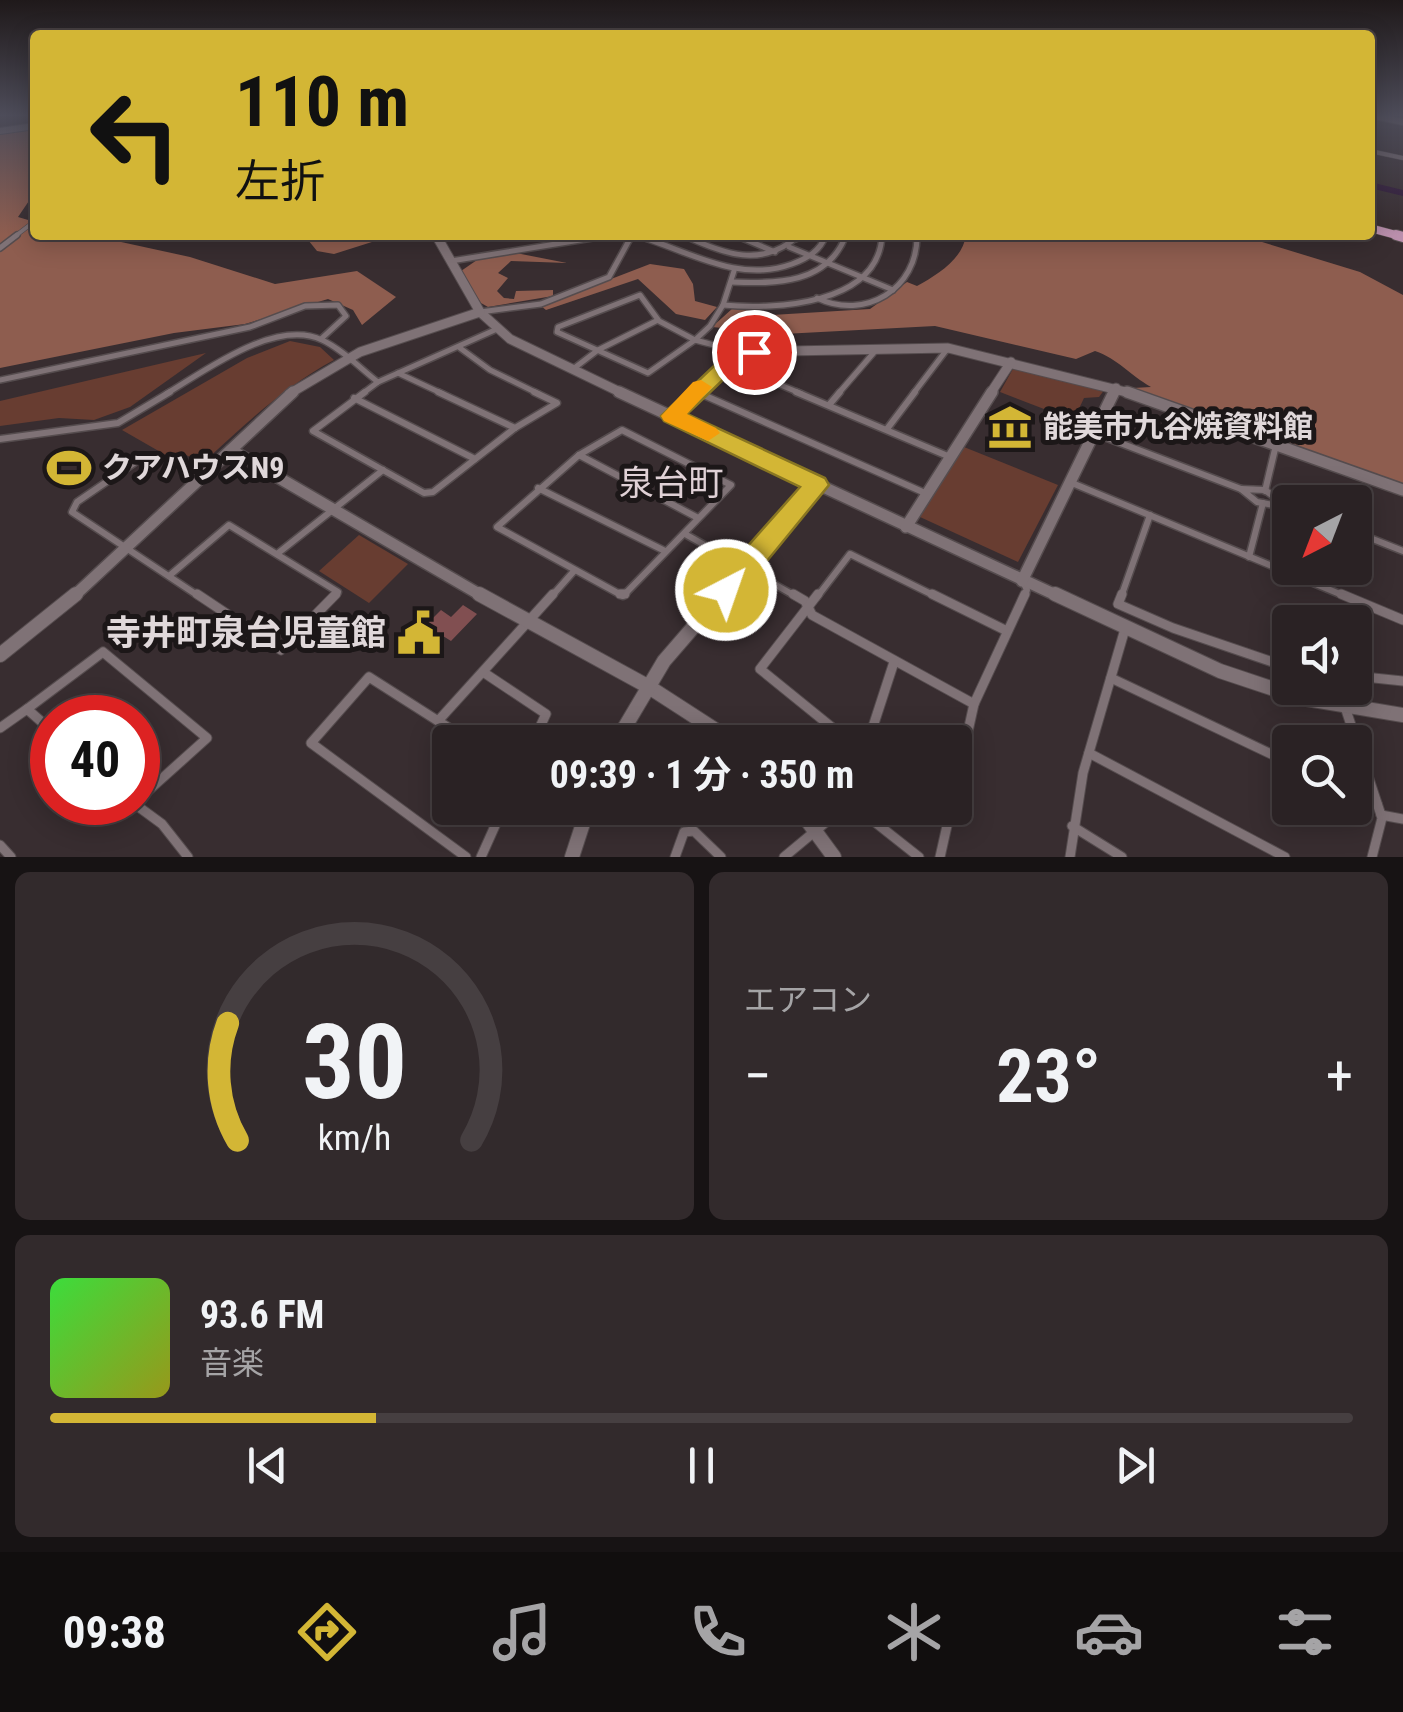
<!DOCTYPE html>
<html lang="ja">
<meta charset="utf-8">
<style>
:root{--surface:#2a2224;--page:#322a2c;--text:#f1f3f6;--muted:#a5a4a6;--line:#463f41;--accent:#d3b635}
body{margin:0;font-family:"Roboto Condensed","Noto Sans JP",sans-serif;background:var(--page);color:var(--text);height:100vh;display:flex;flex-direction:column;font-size:38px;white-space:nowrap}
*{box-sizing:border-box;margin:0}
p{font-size:32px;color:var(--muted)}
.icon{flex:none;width:55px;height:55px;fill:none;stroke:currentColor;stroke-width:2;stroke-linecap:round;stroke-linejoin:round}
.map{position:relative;height:857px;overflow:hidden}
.drawer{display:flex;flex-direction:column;gap:15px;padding:15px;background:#171314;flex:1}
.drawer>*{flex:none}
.top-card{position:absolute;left:30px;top:30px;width:1345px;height:210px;border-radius:10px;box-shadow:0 5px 25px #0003,0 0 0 2px var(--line);background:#d3b635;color:#111;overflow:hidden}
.needle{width:65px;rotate:222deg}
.buttons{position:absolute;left:1272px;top:485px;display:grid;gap:20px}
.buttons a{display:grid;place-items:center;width:100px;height:100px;border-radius:10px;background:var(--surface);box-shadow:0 5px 25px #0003,0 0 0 2px var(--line);font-size:50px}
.speed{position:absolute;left:30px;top:695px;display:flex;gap:20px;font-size:50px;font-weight:700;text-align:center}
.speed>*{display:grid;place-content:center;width:130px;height:130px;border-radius:50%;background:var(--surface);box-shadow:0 5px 25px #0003,0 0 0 2px var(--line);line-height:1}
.speed .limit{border:15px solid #d22;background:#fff;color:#111}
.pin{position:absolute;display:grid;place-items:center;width:85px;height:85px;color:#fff;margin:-42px;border:5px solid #fff;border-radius:50%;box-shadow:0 2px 10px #0007}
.me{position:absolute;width:110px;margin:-55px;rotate:41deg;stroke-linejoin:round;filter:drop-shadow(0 0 8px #0008)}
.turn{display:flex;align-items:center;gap:35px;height:210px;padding:0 40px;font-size:45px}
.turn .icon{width:130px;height:130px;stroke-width:2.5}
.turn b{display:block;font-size:70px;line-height:85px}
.big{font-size:75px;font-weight:700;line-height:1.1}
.drawer .card{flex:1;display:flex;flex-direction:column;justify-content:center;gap:15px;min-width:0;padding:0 35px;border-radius:15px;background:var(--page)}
.drawer .dial{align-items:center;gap:0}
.dial svg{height:260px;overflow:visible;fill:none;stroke:var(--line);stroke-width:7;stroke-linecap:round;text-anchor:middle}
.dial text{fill:var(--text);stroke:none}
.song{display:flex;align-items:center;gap:30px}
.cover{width:120px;height:120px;border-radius:15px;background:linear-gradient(135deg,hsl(120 70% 55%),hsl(60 70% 35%))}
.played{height:10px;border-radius:5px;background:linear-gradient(90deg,var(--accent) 25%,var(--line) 25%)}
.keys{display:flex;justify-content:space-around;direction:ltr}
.heat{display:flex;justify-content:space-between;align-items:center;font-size:55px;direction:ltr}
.drawer .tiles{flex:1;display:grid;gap:15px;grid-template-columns:1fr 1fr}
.card:last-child{grid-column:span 2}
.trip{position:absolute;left:432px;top:725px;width:540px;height:100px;border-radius:10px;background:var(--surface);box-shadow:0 5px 25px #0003,0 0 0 2px var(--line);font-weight:700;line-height:100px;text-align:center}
.tabs{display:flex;height:160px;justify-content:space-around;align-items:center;background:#110e0e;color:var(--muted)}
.tabs .icon{width:70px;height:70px}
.tabs .on{color:var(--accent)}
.tabs b{font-size:45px;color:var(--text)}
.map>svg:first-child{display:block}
.green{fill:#683d31}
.forest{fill:#8e5d4f}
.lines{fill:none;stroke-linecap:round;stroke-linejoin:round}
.river{fill:#2e1537;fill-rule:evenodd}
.building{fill:#814f51}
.street-far3-casing{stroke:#554c4e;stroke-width:5}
.street-far2-casing{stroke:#554c4e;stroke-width:8}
.street-far1-casing{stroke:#554c4e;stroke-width:9}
.street-casing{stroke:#554c4e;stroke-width:11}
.secondary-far3-casing{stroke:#554c4e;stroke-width:8}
.secondary-far2-casing{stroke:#554c4e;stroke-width:11}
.secondary-far1-casing{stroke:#554c4e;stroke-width:14}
.secondary-casing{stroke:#554c4e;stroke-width:16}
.primary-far1-casing{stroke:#554c4e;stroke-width:9}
.primary-casing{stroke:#554c4e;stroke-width:12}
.street-far3{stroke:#7f7276;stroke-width:4}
.street-far2{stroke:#7f7276;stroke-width:5}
.street-far1{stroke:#7f7276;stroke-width:6}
.street{stroke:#7f7276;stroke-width:9}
.secondary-far3{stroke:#7f7276;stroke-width:6}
.secondary-far2{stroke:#7f7276;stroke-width:9}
.secondary-far1{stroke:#7f7276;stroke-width:11}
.secondary{stroke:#7f7276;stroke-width:14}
.primary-far1{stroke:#ba8fac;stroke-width:8}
.primary{stroke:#ba8fac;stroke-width:10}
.route{fill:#d3b635;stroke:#897622;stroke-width:2.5}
.slow{fill:#f59e0b}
.labels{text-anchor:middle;stroke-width:10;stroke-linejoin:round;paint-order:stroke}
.poi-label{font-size:30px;font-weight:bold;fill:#e0d8da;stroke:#1c1718;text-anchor:start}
.quarter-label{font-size:35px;fill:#e0d1d6;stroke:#1c1718}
.near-poi-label{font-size:35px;font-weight:bold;fill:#e0d8da;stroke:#1c1718;text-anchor:end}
</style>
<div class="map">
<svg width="1403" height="857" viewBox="0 0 1403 857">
<rect width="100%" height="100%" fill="#382d30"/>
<!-- green -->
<g class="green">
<path d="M290 341 320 347 334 360C284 387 244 425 203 463L186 455 176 461 122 430 247 358Z"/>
<path d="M206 353 130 407 94 420 59 418 0 426V401Z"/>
<path d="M1014 367 1105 389 1099 397 1084 398 1076 415 1044 409 1000 392Z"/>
<path d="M964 447 1058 485 1018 562 920 517Z"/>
<path d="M359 535 408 564 369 603 319 571Z"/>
</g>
<!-- forest -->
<g class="forest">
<path d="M35 126V192L18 217 35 222V235H89L190 257 275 284 357 271 396 297 362 325 353 310 328 299 245 324 174 333 0 368V132Z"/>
<path d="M304 235H394L334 254 317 251Z"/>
<path d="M966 235H1239L1360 272 1403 295V486L1133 388 1151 387C1130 375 1118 359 1095 351L1076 359 935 326 783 334 712 327 733 308 772 315 870 309 907 282 917 286C937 275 963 259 966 235Z"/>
<path d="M516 253 567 263 511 261 498 273 508 278 497 291 504 298 514 299 516 291 553 290V296L488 307 481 303 461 271 477 260Z"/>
<path d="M650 264 684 269 693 284 695 301 717 307 705 320 676 314 638 279 546 310 541 306Z"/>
</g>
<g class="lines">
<!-- river -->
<path class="river" d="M1370 182 1403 190V196L1370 188Z"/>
</g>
<!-- building -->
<path class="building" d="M463 605 477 614 451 641 443 636 423 658 405 646 441 610 451 617Z"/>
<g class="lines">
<!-- street-far3 casing -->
<g class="street-far3-casing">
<g id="street-far3">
<path d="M1370 151 1403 158"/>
<path d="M635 235 644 237"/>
<path d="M683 235 688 237"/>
<path d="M735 235 741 237"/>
<path d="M784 235 791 237"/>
<path d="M14 237 35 221"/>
<path d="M519 237 532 235"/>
<path d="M596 237 611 235"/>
</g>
</g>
<!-- street-far2 casing -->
<g class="street-far2-casing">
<g id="street-far2">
<path d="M635 235C687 250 737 284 792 264 808 258 820 251 826 235"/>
<path d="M683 235C723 254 763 269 799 235"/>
<path d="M735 235 775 252"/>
<path d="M784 235 796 239"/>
<path d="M516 238 532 235"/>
<path d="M789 247 893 290"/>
<path d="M0 248 17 235"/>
<path d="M451 261 611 235"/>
<path d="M734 271 723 305C775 310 879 305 882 235"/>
<path d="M731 282C776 284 828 284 846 235"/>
<path d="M640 295 659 321 695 340 648 373 557 332 558 327Z"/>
<path d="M817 298C865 321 918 289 917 235"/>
<path d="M480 312 541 304 609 277 632 235"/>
<path d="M695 340 741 352"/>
<path d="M695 340 710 326 723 305"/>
<path d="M460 348 490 370 539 394"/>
<path d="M728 363 802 394"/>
<path d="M573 369 598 350 658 320"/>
<path d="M398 373 443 394"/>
<path d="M0 380 250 327 305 306 338 305 346 316 321 339"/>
<path d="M166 394C205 371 275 318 322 340 342 349 361 369 378 382"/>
<path d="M362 394 378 382 497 329"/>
<path d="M838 394 876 350"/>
<path d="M913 394 948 348"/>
</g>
</g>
<!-- street-far1 casing -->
<g class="street-far1-casing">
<g id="street-far1">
<path d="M365 392 313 431 424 493 433 492 515 428 557 403 534 392"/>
<path d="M438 392 515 428"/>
<path d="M796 392 950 457"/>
<path d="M699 393 925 493"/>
<path d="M354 398 475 459"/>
<path d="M829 405 840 392"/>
<path d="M887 429 915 392"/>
<path d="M622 430 731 485 623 596 497 527 579 455Z"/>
<path d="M1094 433 1241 489"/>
<path d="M0 439 118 423 170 392"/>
<path d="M579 455 698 518"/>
<path d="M134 463 77 502 72 512 200 597"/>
<path d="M1072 483 1347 597"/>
<path d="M538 488 665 551"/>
<path d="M1265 491 1276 445"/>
<path d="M1286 506 1265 490 1241 489 1257 502 1290 508"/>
<path d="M1355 532 1403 551"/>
<path d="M685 534 797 597"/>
<path d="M277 554 383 470"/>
<path d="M1249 557 1263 503"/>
<path d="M169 576 229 525 338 592 333 597"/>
<path d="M1023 582 1027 590 1024 597"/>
<path d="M551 597 574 571"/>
<path d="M817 597 850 554 937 597"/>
<path d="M1121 597 1150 515"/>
</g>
</g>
<!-- street casing -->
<g class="street-casing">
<g id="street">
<path d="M197 594 281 650 336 594"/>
<path d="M620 594H625"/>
<path d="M793 594 805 601 812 615 974 704 1025 594"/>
<path d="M818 594 760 669 850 742"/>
<path d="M932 594 1007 631"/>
<path d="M1122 594 1118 604 1173 628 1290 668"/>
<path d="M1341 594 1403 620"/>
<path d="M483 672 546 714 533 742"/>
<path d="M1355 676 1403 681"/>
<path d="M1111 678 1290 763"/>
<path d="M1345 707 1382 818 1372 857"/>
<path d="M27 709 103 652 207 738 138 800"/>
<path d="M438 721 553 594"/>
<path d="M0 728 27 709 52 731"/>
<path d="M868 742 894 662"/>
<path d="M1089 753 1285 857"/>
<path d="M955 790 974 704"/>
<path d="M1355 793 1377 804"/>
<path d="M132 802 162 824 188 857"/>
<path d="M857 808 919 857"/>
<path d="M1381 815 1403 819"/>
<path d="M1072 826 1122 857"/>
<path d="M0 845 11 857"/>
<path d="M466 857 311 743 369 677 471 742"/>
<path d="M481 857 503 808"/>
<path d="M675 857 684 832 694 831 721 857"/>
<path d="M784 857 843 808"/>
<path d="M940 857 951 808"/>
<path d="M1070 857 1083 773 1125 629"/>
</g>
</g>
<!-- secondary-far3 casing -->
<g class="secondary-far3-casing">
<g id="secondary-far3">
<path d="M1370 115 1403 122"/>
<path d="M0 131 35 126"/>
</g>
</g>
<!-- secondary-far2 casing -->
<g class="secondary-far2-casing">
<g id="secondary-far2">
<path d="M480 312 510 339 624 394"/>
<path d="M289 394 360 352 480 312 436 235"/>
<path d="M695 394 741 352 948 348 1134 394"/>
<path d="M990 394 1011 362"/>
<path d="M1113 394 1116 388"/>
</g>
</g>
<!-- secondary-far1 casing -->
<g class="secondary-far1-casing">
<g id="secondary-far1">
<path d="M619 392 1060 597"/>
<path d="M1127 392 1403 490"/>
<path d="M672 416 698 392"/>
<path d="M231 450 484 597"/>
<path d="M906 527 992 392"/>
<path d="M1022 581 1114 392"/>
<path d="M73 597 293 392"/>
<path d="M720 597 817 485"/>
</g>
</g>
<!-- secondary casing -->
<g class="secondary-casing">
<g id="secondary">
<path d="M479 594 649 687 734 742"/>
<path d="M1055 594 1220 671 1301 698 1403 715"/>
<path d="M0 655 76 594"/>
<path d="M616 742 664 661 722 594"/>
<path d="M798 808 834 857"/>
<path d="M572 857 588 808"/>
</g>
</g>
<!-- primary-far1 casing -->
<g class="primary-far1-casing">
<path id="primary-far1" d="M1370 228 1403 237"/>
</g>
<!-- primary casing -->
<g class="primary-casing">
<path id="primary" d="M1396 235 1403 237"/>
</g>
<!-- street-far3 -->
<use href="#street-far3" class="street-far3"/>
<!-- street-far2 -->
<use href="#street-far2" class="street-far2"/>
<!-- street-far1 -->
<use href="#street-far1" class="street-far1"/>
<!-- street -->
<use href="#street" class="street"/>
<!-- secondary-far3 -->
<use href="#secondary-far3" class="secondary-far3"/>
<!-- secondary-far2 -->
<use href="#secondary-far2" class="secondary-far2"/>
<!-- secondary-far1 -->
<use href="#secondary-far1" class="secondary-far1"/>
<!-- secondary -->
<use href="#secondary" class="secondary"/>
<!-- primary-far1 -->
<use href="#primary-far1" class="primary-far1"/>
<!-- primary -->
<use href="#primary" class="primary"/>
</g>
<!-- sky -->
<linearGradient id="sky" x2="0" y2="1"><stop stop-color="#1f191a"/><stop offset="0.49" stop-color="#4d4c59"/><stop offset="1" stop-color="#4d4c59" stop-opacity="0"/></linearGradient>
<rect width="1403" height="235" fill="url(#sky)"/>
<!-- route -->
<path class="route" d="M754 346 764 352 761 356 746 358 687 414 825 478 829 485 736 599 726 602 716 599 712 590 716 582 800 487 664 421 661 416 734 347Z"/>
<!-- slow -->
<path class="slow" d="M701 380 712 387 687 414 716 428 720 433 708 441 664 421 661 416 693 382Z"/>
<!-- icons -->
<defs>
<g id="museum-bare" transform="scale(3.45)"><path d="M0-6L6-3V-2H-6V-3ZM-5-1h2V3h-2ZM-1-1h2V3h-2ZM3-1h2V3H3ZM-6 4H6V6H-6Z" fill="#d3b635" stroke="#1c1718" stroke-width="2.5" paint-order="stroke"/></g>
<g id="stadium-bare" transform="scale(3.45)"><path d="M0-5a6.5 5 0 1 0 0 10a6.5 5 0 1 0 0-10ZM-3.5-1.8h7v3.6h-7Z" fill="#d3b635" stroke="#1c1718" stroke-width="2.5" paint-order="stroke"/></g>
<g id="civic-bare" transform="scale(3.45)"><path d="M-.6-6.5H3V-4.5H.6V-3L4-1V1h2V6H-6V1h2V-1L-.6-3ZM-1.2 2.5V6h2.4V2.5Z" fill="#d3b635" stroke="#1c1718" stroke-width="2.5" paint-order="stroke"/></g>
</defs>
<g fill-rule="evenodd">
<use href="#museum-bare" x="1010" y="427"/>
<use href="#stadium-bare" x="69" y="468"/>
<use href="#civic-bare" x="419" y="633"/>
</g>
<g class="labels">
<!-- poi labels -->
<g class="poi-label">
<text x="1043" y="437">能美市九谷焼資料館</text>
<text x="102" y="478">クアハウスN9</text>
</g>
<!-- quarter labels -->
<g class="quarter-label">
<text x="671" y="495">泉台町</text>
</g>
<!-- near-poi labels -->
<g class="near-poi-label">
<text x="386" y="645">寺井町泉台児童館</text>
</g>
</g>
</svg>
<div class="buttons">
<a><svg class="needle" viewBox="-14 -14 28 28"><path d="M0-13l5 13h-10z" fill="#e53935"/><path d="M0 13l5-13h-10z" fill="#a5a4a6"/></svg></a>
<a><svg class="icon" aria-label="sound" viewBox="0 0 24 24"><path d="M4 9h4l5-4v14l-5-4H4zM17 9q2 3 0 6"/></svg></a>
<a><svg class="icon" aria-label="search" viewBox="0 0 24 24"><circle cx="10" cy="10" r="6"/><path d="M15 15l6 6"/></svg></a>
</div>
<div class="speed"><div class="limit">40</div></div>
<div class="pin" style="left:754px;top:352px;background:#d93025"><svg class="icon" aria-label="arrive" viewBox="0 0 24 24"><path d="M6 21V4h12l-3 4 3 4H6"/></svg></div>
<svg class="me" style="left:726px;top:590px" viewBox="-20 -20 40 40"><circle r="17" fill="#d3b635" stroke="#fff" stroke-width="3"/><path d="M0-11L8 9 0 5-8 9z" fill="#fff"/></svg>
<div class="trip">09:39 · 1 分 · 350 m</div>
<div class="top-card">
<div class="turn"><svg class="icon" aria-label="left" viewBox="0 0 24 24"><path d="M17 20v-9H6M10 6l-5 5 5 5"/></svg><div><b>110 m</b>左折</div></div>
</div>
</div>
<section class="drawer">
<div class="tiles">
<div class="card dial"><svg viewBox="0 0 100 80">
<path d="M14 69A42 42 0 1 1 86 69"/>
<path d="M14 69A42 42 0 0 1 11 33" stroke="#d3b635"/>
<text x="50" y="56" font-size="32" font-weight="700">30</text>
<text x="50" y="72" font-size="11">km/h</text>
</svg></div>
<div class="card"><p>エアコン</p>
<div class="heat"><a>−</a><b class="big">23°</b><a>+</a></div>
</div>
<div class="card">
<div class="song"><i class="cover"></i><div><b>93.6 FM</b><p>音楽</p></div></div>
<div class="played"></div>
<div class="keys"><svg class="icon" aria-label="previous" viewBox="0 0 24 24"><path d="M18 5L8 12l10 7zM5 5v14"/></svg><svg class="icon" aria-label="pause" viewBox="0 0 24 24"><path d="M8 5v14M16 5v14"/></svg><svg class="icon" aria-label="next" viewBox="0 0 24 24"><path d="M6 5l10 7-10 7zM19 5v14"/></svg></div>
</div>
</div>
</section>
<nav class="tabs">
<b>09:38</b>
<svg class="icon on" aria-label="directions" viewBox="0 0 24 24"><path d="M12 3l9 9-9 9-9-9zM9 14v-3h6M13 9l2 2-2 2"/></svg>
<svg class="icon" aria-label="music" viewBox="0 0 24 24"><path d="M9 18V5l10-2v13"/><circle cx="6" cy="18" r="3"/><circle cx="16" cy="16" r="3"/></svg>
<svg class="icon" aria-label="phone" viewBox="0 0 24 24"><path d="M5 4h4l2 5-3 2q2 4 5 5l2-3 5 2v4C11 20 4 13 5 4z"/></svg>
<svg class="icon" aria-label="climate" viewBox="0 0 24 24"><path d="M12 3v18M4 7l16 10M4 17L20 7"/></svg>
<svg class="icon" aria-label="car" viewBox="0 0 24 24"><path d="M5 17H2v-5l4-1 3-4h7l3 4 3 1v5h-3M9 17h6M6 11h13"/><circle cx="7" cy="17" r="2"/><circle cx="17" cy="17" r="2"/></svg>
<svg class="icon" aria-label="filters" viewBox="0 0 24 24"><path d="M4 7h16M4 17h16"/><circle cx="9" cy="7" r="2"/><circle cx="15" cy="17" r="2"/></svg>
</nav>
